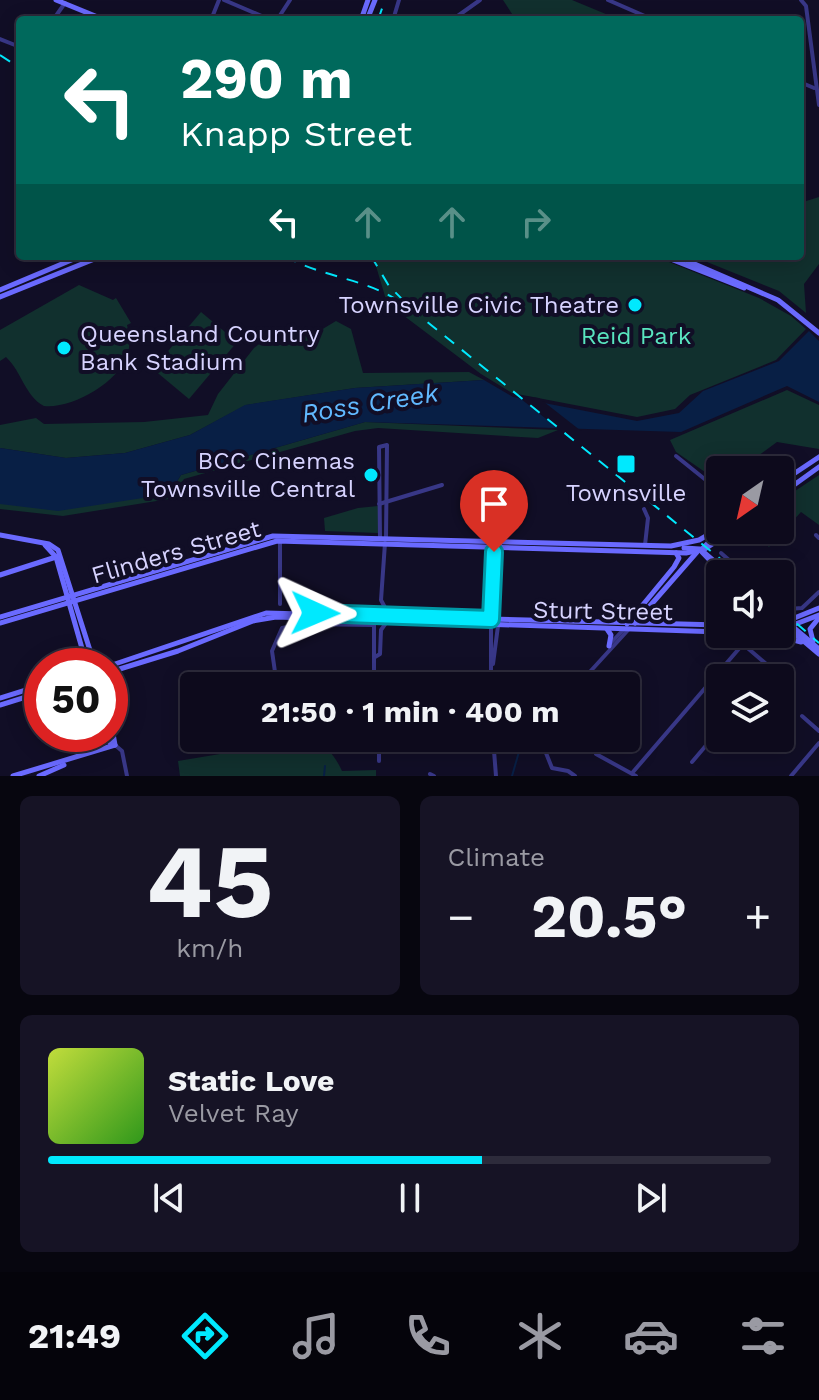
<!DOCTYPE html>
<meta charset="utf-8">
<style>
:root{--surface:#0d0a1c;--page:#161325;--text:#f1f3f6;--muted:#9a9aa3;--line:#2d2b3b;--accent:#00e9fe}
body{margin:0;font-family:"Work Sans",sans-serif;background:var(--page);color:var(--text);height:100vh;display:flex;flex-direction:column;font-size:30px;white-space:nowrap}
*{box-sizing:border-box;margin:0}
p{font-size:26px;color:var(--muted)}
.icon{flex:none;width:44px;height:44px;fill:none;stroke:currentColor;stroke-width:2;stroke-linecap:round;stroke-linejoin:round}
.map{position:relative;height:776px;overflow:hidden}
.drawer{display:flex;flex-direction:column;gap:20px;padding:20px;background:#07060f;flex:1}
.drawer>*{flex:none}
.hud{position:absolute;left:16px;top:16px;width:788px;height:244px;border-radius:8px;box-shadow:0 4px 20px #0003,0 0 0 2px var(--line);background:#00695c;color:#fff;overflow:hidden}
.needle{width:52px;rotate:214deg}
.buttons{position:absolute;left:706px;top:456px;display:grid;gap:16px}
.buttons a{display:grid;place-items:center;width:88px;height:88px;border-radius:8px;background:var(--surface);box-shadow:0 4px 20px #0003,0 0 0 2px var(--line);font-size:40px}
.speed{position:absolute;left:24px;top:648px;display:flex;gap:16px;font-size:40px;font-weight:700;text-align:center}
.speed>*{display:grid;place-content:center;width:104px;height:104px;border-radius:50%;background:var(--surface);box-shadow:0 4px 20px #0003,0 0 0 2px var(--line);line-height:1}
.speed .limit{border:12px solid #d22;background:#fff;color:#111}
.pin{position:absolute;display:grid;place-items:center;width:68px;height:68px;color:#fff;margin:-82px -34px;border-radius:50% 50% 50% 0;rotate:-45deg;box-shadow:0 0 8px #0007}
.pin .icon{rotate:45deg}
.me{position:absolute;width:88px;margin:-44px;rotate:91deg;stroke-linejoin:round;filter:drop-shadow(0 0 6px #0008)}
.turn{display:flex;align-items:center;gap:28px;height:168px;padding:0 32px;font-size:36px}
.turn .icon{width:104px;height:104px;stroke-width:2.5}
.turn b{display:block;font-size:56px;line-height:68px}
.lanes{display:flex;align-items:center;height:76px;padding:0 32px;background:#0003;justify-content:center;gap:40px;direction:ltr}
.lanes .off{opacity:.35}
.big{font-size:60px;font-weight:700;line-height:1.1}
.drawer .widget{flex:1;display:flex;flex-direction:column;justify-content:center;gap:12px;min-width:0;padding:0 28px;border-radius:12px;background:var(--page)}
.drawer .dial{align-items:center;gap:0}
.dial b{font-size:104px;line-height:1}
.song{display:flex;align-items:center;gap:24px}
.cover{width:96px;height:96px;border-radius:12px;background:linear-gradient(135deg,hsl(70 70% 55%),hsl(110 70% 35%))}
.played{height:8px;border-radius:4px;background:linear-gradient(90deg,var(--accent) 60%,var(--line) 60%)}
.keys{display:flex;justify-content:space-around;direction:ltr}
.heat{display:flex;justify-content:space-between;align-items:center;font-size:44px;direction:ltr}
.drawer .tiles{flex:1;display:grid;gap:20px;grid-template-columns:1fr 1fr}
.widget:last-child{grid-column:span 2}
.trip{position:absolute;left:180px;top:672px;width:460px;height:80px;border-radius:8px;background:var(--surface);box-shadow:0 4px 20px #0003,0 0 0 2px var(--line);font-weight:700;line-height:80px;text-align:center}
.dock{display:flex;height:128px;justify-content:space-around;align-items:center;background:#05040b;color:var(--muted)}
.dock .icon{width:56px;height:56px}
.dock .selected{color:var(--accent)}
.dock b{font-size:36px;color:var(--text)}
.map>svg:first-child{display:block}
.green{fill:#11302e}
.water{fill:#081f45}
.pier{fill:#110e26}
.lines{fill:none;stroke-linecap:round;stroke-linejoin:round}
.stream{stroke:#081f45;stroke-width:2}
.street{stroke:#383787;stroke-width:4}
.secondary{stroke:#6a6aff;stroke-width:5}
.rail{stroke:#00e9fe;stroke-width:2;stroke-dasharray:12 10;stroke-linecap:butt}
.route-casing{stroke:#0097a5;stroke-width:20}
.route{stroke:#00e9fe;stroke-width:14}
.poi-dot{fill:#00e9fe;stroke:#110e26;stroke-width:3}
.labels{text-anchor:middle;stroke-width:8;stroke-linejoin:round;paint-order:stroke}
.poi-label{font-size:24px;fill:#d7d3ff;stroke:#110e26;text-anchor:end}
.park-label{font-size:24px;fill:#59e4bf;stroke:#110e26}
.street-label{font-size:24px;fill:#d7d3ff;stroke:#110e26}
.water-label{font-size:26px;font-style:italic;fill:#61b9ff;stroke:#110e26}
</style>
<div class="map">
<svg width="819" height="776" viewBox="0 0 819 776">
<rect width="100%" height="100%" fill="#110e26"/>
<!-- green -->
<g class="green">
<path d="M503 0H572L613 17 612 20H516Z"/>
<path d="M819 197V264L804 284 806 313 779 291 707 262 710 256H800V203Z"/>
<path d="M373 256H654L759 298 791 316 806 329 776 360 690 395 675 409 637 417 512 393 481 374 387 303Z"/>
<path d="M79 285 113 300 116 298 131 323 127 325C129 335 131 346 127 356 117 383 72 409 44 406 25 396 22 372 6 357L0 361V330Z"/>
<path d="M201 312 237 342 189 399 153 369Z"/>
<path d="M336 321 351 329 363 373 469 372 484 380 355 388 246 405 190 435 125 453 66 458 0 448V425L36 418 44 424 144 422 208 415 218 394 254 348 271 335 311 336Z"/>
<path d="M787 390 819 405V449L777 442 739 470H720L718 481 676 452 670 440Z"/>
<path d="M365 422 558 430 538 438 378 428 355 431 184 479 169 499 63 516 0 509V504L169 494 181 475Z"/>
<path d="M819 475V525L801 512 769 547 748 530H780V501Z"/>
<path d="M378 506V533L325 531 324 518 358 508Z"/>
<path d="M245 738C289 738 321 725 342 771L376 770V776H180L178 761 232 752Z"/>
</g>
<!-- water -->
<path class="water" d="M809 331 819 341V402L787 386 681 432 365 422 181 475 169 494 58 511 0 504V448L66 458 125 453 190 435 245 405 355 388 484 380 513 397 637 421 679 413 703 391 779 361Z"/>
<!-- pier -->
<path class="pier" d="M516 395 539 398 585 434H565Z"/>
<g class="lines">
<!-- stream -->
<g class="stream">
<path d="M324 776 325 766"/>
<path d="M512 776 523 738"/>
</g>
<!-- street -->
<g class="street">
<path d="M224 0 271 20"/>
<path d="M608 0 654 20"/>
<path d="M801 0 806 6 819 105"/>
<path d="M53 20 65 3"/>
<path d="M211 20 219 0"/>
<path d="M277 20 290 0"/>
<path d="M393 20 399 0"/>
<path d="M452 20 480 0"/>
<path d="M0 39 20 47"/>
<path d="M800 82 814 88"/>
<path d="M676 456 717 489"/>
<path d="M379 504 442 485"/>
<path d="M644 509 648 518 645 545"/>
<path d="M816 535 819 538"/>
<path d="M380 538 379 447 387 445 386 538"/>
<path d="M385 543 381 600 389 615"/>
<path d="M721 553 745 574"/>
<path d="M280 604V541"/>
<path d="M780 604 788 609 802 608 819 592"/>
<path d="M744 634V645L771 668 763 678"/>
<path d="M610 644 623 630"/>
<path d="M375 657 380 654 381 630 388 620"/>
<path d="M493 664 498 626"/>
<path d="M587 674 602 686"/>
<path d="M277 686 272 651 282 628 303 624 374 625"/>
<path d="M374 686V625"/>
<path d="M491 686V626"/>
<path d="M577 686 629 629"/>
<path d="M626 693 635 682"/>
<path d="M802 716 819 731"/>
<path d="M493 738 496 776"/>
<path d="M540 738 552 768 568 771 575 776"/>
<path d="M590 738 596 754 636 776"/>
<path d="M115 745 122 751 127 776"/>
<path d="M311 746 337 752 378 751"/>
<path d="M379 761V738"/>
<path d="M692 762 720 729"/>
<path d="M633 772 743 644"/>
<path d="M430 774 434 776"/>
<path d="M791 776 819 743"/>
</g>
<!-- secondary -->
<g class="secondary">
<path d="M56 0 105 20"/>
<path d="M361 20 368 0"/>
<path d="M367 20 375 0"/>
<path d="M663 256 744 288"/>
<path d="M676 256 778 300 819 333"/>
<path d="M0 290 81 256"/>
<path d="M0 297 102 256"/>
<path d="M780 483 819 457"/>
<path d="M780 495 819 467"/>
<path d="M0 535 49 544 58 550 95 666"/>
<path d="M45 545 56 557 87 666"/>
<path d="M684 548 700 549 729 574"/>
<path d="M702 549 717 534"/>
<path d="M701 551 723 574"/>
<path d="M0 575 56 557"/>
<path d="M780 616 819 649"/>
<path d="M0 617 273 536 671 546 699 540 720 528"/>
<path d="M491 620 494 546"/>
<path d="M498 620 500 546"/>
<path d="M780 621 819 654"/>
<path d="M787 621 819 608"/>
<path d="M0 623 277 541 686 553 705 549 733 530"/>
<path d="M635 623 697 552"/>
<path d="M627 624 674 567 679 558 676 553"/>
<path d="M607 629 611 635 609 646"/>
<path d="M780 630 819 615"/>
<path d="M771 634 801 642"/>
<path d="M813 641 810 629 818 619"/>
<path d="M109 666 266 613 720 625"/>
<path d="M110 672 178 651 253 621 276 617 720 632"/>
<path d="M0 698 42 685"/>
<path d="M0 705 42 692"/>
<path d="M110 716 115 745"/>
<path d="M108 734 110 743"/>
<path d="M13 776 115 745"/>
<path d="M39 776 64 765"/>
</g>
<!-- rail -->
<g class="rail">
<path d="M378 20 385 0"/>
<path d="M0 55 20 68"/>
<path d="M285 256C319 276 360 278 394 298"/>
<path d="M371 256 389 286 415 312 739 574"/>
<path d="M780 609 819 643"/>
</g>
</g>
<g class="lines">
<!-- route casing -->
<g class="route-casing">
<path id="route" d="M315 613 491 619 494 552"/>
</g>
<!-- route -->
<use href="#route" class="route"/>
</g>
<!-- markers -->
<g class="poi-dot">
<circle cx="635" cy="305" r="8"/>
<circle cx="64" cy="348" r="8"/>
<rect x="616" y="454" width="20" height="20" rx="4"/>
<circle cx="371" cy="475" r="8"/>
</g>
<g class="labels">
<!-- poi labels -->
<g class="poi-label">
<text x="619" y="313">Townsville Civic Theatre</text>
<text x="80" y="342" text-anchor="start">Queensland Country<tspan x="80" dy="28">Bank Stadium</tspan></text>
<text x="355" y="469">BCC Cinemas<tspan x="355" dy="28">Townsville Central</tspan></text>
<text x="626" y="501" text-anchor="middle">Townsville</text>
</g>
<!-- park labels -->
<g class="park-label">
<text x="636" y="344">Reid Park</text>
</g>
<!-- street labels -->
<g class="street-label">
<text transform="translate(176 552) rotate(-16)" y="8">Flinders Street</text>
<text transform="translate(603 611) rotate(1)" y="8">Sturt Street</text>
</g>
<!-- water labels -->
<g class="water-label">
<text transform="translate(370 403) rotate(-9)" y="9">Ross Creek</text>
</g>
</g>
</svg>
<div class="buttons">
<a><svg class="needle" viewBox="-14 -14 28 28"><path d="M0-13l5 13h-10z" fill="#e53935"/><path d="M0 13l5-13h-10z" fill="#9a9aa3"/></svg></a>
<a><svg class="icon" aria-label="sound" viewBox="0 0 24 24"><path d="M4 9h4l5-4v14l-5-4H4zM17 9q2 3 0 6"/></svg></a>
<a><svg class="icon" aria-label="layers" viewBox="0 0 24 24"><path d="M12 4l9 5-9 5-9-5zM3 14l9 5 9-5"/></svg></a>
</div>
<div class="speed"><div class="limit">50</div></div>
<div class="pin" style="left:494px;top:552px;background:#d93025"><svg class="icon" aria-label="arrive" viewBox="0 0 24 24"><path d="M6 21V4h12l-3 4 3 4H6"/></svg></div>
<svg class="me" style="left:315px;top:613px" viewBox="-20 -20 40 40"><path d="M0-17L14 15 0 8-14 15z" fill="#00e9fe" stroke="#fff" stroke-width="4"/></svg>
<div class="trip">21:50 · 1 min · 400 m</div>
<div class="hud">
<div class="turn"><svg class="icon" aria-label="left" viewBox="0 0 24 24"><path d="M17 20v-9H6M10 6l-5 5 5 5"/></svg><div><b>290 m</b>Knapp Street</div></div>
<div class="lanes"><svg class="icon" aria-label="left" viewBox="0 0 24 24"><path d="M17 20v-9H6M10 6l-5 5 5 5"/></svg><svg class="icon off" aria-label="ahead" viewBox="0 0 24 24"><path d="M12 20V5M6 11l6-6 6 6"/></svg><svg class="icon off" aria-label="ahead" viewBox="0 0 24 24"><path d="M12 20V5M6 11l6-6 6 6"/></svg><svg class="icon off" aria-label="right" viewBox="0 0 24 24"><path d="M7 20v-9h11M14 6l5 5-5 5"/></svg></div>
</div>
</div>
<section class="drawer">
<div class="tiles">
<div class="widget dial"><b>45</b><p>km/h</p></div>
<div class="widget"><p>Climate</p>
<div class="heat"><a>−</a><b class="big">20.5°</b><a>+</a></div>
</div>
<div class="widget">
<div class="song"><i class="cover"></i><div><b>Static Love</b><p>Velvet Ray</p></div></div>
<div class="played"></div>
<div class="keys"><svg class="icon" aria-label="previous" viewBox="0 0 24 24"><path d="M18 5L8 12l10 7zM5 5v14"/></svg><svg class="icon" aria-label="pause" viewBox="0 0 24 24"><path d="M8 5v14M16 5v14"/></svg><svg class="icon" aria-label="next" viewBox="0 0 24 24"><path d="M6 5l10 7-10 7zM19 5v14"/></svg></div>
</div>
</div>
</section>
<nav class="dock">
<b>21:49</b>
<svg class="icon selected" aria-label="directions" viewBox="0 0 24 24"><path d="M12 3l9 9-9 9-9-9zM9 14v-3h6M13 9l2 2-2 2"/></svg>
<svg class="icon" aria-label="music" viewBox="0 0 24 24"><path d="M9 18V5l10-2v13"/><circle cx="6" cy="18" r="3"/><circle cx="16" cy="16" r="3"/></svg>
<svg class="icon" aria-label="phone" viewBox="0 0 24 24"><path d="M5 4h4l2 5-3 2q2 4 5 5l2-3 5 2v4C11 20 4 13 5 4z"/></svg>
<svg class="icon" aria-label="climate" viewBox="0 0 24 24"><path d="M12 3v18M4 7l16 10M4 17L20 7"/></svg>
<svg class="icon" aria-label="car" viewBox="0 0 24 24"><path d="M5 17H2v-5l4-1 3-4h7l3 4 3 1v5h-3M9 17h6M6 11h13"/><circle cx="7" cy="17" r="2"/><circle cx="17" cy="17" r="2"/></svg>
<svg class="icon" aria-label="filters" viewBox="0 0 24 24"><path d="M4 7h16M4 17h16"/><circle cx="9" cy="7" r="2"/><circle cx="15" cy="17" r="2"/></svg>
</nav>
